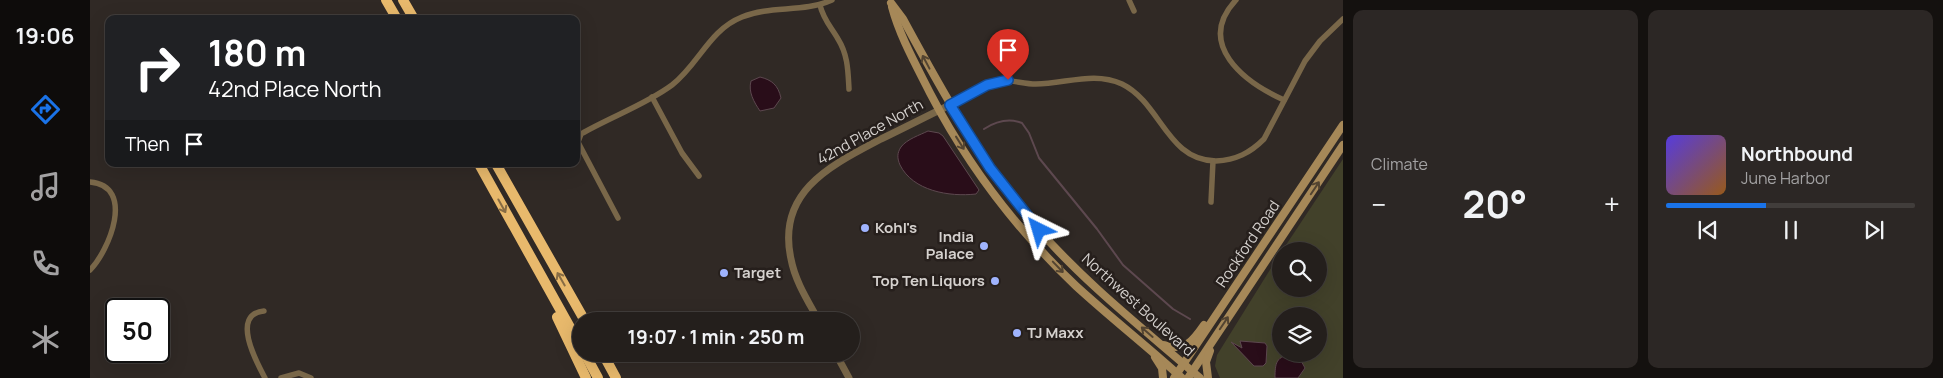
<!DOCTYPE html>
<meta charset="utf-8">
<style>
:root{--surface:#241f1c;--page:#2c2725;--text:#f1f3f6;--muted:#a3a2a3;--line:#413d3b;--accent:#1a73e8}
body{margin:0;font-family:Manrope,sans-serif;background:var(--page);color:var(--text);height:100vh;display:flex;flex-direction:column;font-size:19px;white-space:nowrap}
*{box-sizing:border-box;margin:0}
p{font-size:16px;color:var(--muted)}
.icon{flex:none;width:28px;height:28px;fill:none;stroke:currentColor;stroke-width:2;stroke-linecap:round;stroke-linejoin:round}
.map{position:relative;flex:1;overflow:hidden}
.details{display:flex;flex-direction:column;gap:10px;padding:10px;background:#14110f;width:600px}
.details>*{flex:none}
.guide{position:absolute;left:15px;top:15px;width:475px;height:152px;border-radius:10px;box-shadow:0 5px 20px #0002,0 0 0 1px var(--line);background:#202124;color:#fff;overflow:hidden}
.tools{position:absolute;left:1182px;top:242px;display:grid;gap:10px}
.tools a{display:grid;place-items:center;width:55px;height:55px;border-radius:50%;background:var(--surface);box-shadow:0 5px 20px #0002,0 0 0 1px var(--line);font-size:25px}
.speed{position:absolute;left:15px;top:298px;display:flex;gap:10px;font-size:25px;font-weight:700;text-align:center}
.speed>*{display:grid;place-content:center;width:65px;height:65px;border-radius:50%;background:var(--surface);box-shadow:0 5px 20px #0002,0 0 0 1px var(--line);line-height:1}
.speed .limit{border:2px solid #111;border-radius:8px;background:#fff;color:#111}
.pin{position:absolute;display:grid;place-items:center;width:42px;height:42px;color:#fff;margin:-51px -21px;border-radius:50% 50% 50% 0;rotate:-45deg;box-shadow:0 0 5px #0007}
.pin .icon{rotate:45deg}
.me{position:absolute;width:55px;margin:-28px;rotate:320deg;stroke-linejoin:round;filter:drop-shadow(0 0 4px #0008)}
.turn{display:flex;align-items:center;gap:18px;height:105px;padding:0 20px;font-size:22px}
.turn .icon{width:65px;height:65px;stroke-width:2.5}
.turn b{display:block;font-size:35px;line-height:42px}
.then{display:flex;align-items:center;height:48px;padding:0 20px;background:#0003;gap:10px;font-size:19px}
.big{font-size:38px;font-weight:700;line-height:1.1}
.details .card{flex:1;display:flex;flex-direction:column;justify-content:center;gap:8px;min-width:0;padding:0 18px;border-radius:10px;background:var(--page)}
.song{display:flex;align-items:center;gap:15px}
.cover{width:60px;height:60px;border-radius:8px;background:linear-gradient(135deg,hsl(250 70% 55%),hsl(30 70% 35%))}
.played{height:5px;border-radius:2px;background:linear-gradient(90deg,var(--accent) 40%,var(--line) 40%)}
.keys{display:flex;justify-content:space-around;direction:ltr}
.heat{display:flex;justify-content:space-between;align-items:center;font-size:28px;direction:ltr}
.details .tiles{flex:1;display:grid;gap:10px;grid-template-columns:repeat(2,1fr)}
.trip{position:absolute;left:482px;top:312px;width:288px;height:50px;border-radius:25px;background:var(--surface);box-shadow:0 5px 20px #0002,0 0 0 1px var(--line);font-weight:700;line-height:50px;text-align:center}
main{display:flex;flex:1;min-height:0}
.dock{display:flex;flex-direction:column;width:90px;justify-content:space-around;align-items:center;background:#0e0c0b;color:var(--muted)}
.dock .icon{width:35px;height:35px}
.dock .on{color:var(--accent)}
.dock b{font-size:22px;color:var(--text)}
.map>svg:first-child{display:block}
.green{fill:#42412a;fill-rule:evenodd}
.water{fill:#290d19;stroke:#5d484f}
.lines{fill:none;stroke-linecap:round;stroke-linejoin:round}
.stream{stroke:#5d484f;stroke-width:2}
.minor{stroke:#796749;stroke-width:5.5}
.tertiary{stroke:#796749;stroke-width:7}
.secondary{stroke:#a68858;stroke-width:8}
.motorway{stroke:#e8b96c;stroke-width:10}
.oneway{stroke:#534431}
.oneway2{stroke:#876c44}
.route-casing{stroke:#114b97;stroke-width:12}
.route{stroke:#1a73e8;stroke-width:9}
.poi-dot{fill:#9fb3fd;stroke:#261f1c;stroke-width:2}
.labels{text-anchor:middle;stroke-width:5;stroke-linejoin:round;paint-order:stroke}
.street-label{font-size:15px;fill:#d5d1ce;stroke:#261f1c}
.poi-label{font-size:15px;font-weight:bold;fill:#d5d1ce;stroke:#261f1c;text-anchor:start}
</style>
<main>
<nav class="dock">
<b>19:06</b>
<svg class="icon on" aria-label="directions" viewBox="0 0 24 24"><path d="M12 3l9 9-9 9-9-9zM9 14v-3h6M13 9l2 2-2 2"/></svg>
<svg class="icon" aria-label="music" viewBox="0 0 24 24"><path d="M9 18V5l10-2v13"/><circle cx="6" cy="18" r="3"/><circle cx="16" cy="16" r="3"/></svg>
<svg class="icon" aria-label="phone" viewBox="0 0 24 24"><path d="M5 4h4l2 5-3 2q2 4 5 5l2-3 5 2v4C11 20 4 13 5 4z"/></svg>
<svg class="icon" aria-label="climate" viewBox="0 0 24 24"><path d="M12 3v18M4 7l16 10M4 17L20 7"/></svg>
</nav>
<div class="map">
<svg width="1253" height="378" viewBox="0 0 1253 378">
<rect width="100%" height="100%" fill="#302925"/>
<!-- green -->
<path class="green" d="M1253 159V378H1130L1125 366 1127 355 1191 252V289H1229V251H1192ZM1191 316H1229V354H1191Z"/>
<!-- water -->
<g class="water">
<path d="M670 77C682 80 688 85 691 98L684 108 670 111C664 102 658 92 661 81Z"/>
<path d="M838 131 849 133 853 136 889 190 886 194C859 197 823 191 810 165 807 158 807 153 811 147 817 139 830 135 838 131Z"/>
<path d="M1150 341 1175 343 1177 346 1176 363 1173 366H1164L1141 342 1152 348Z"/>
<path d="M1203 354 1209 357 1215 368 1208 378H1185C1185 363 1186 356 1203 354Z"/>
</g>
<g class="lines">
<!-- stream -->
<path class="stream" d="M894 129C905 122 919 118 932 123L939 133 949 158 1007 229 1033 265 1083 309 1100 319"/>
<!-- minor -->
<g class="minor">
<path d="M1039 0 1044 11"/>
<path d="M1146 0C1105 44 1154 82 1194 100"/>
<path d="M730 5C733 19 741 27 748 39 758 55 758 71 759 89"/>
<path d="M562 97 592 153 609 176"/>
<path d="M860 105C875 97 891 85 908 81 921 79 932 84 946 84 975 84 1004 71 1032 84 1071 103 1077 161 1126 161 1146 160 1160 153 1174 139L1215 61 1230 41 1253 19"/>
<path d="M0 182C46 186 19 251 0 270"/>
<path d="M1121 202 1123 161"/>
<path d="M528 218 490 146 488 142 491 134C520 117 555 105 582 85 609 64 619 30 652 17 681 5 713 13 742 0"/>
<path d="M174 311C140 314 167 363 175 378"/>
<path d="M191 378 209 373 221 378"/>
</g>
<!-- tertiary -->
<g class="tertiary">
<path d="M729 321C718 301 705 281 701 259 686 191 742 165 791 139 814 128 837 116 860 105"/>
<path d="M746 354 759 378"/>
</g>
<!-- secondary -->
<g class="secondary">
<path d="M801 3 813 19C853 93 893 165 948 229 996 284 1055 330 1110 378"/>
<path d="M802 7C810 37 826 65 840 93 877 164 928 231 986 286 1021 318 1058 347 1092 378"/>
<path d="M1074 345C1095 352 1103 341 1114 325"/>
<path d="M1065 357 1072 368 1073 378"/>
<path d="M1084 378 1253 125"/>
<path d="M1098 378 1253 145"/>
<path d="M1118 378 1116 362 1120 351"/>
</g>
<!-- motorway -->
<g class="motorway">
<path d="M296 0 307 19"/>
<path d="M313 0 324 19"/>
<path d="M389 164 491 347"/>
<path d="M406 164 495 321"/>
<path d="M467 317 496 378"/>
<path d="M495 354 508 378"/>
<path d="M513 354 526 378"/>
</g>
</g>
<!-- one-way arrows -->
<defs><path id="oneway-shaft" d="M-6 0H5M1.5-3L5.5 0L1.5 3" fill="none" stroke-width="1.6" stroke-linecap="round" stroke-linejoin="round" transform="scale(1.25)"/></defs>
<g class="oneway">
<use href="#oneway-shaft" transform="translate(836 62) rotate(-118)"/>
<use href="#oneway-shaft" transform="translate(870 143) rotate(58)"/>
<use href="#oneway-shaft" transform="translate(1225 188) rotate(-56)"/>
<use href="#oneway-shaft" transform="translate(968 267) rotate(46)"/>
<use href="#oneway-shaft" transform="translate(1134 323) rotate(-56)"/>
<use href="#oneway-shaft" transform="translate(1057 332) rotate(-139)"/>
</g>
<g class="oneway2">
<use href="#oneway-shaft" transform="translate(412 206) rotate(61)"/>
<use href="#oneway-shaft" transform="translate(471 279) rotate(-120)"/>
</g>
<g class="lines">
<!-- route casing -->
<g class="route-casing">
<path id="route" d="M918 80 897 85 860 105 900 168 949 230"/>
</g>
<!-- route -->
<use href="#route" class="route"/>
</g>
<!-- markers -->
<g class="poi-dot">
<circle cx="775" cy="228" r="5"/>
<circle cx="894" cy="246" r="5"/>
<circle cx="634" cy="273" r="5"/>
<circle cx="905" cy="281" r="5"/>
<circle cx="927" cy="333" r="5"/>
</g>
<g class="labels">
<!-- street labels -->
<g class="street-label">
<text transform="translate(780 132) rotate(-29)" y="5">42nd Place North</text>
<text transform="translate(1158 244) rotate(-56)" y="5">Rockford Road</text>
<text transform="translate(1048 305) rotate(42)" y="5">Northwest Boulevard</text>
</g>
<!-- poi labels -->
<g class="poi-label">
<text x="785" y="233">Kohl's</text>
<text x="884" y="242" text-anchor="end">India<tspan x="884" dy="17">Palace</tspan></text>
<text x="644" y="278">Target</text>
<text x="895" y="286" text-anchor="end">Top Ten Liquors</text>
<text x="937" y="338">TJ Maxx</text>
</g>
</g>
</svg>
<div class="tools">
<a><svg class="icon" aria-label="search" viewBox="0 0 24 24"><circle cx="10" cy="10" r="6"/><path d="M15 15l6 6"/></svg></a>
<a><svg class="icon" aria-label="layers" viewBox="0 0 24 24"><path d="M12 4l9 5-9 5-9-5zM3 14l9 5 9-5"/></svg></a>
</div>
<div class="speed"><div class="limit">50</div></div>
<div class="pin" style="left:918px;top:80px;background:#d93025"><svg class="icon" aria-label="arrive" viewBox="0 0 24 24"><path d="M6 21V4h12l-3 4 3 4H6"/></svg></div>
<svg class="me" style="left:949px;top:230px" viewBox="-20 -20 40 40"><path d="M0-17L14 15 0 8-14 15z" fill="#1a73e8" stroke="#fff" stroke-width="4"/></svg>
<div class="trip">19:07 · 1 min · 250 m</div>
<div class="guide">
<div class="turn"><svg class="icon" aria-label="right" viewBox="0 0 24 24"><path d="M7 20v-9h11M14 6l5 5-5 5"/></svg><div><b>180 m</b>42nd Place North</div></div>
<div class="then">Then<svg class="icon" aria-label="arrive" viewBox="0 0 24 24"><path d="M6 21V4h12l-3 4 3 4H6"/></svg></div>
</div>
</div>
<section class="details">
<div class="tiles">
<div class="card"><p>Climate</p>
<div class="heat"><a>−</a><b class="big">20°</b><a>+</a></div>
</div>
<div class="card">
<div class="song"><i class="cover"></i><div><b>Northbound</b><p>June Harbor</p></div></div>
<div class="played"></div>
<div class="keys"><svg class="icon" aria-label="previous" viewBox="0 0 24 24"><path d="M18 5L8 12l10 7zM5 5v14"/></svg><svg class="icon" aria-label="pause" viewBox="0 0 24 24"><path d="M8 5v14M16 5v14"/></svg><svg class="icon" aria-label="next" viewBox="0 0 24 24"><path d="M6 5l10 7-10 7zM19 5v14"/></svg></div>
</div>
</div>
</section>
</main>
